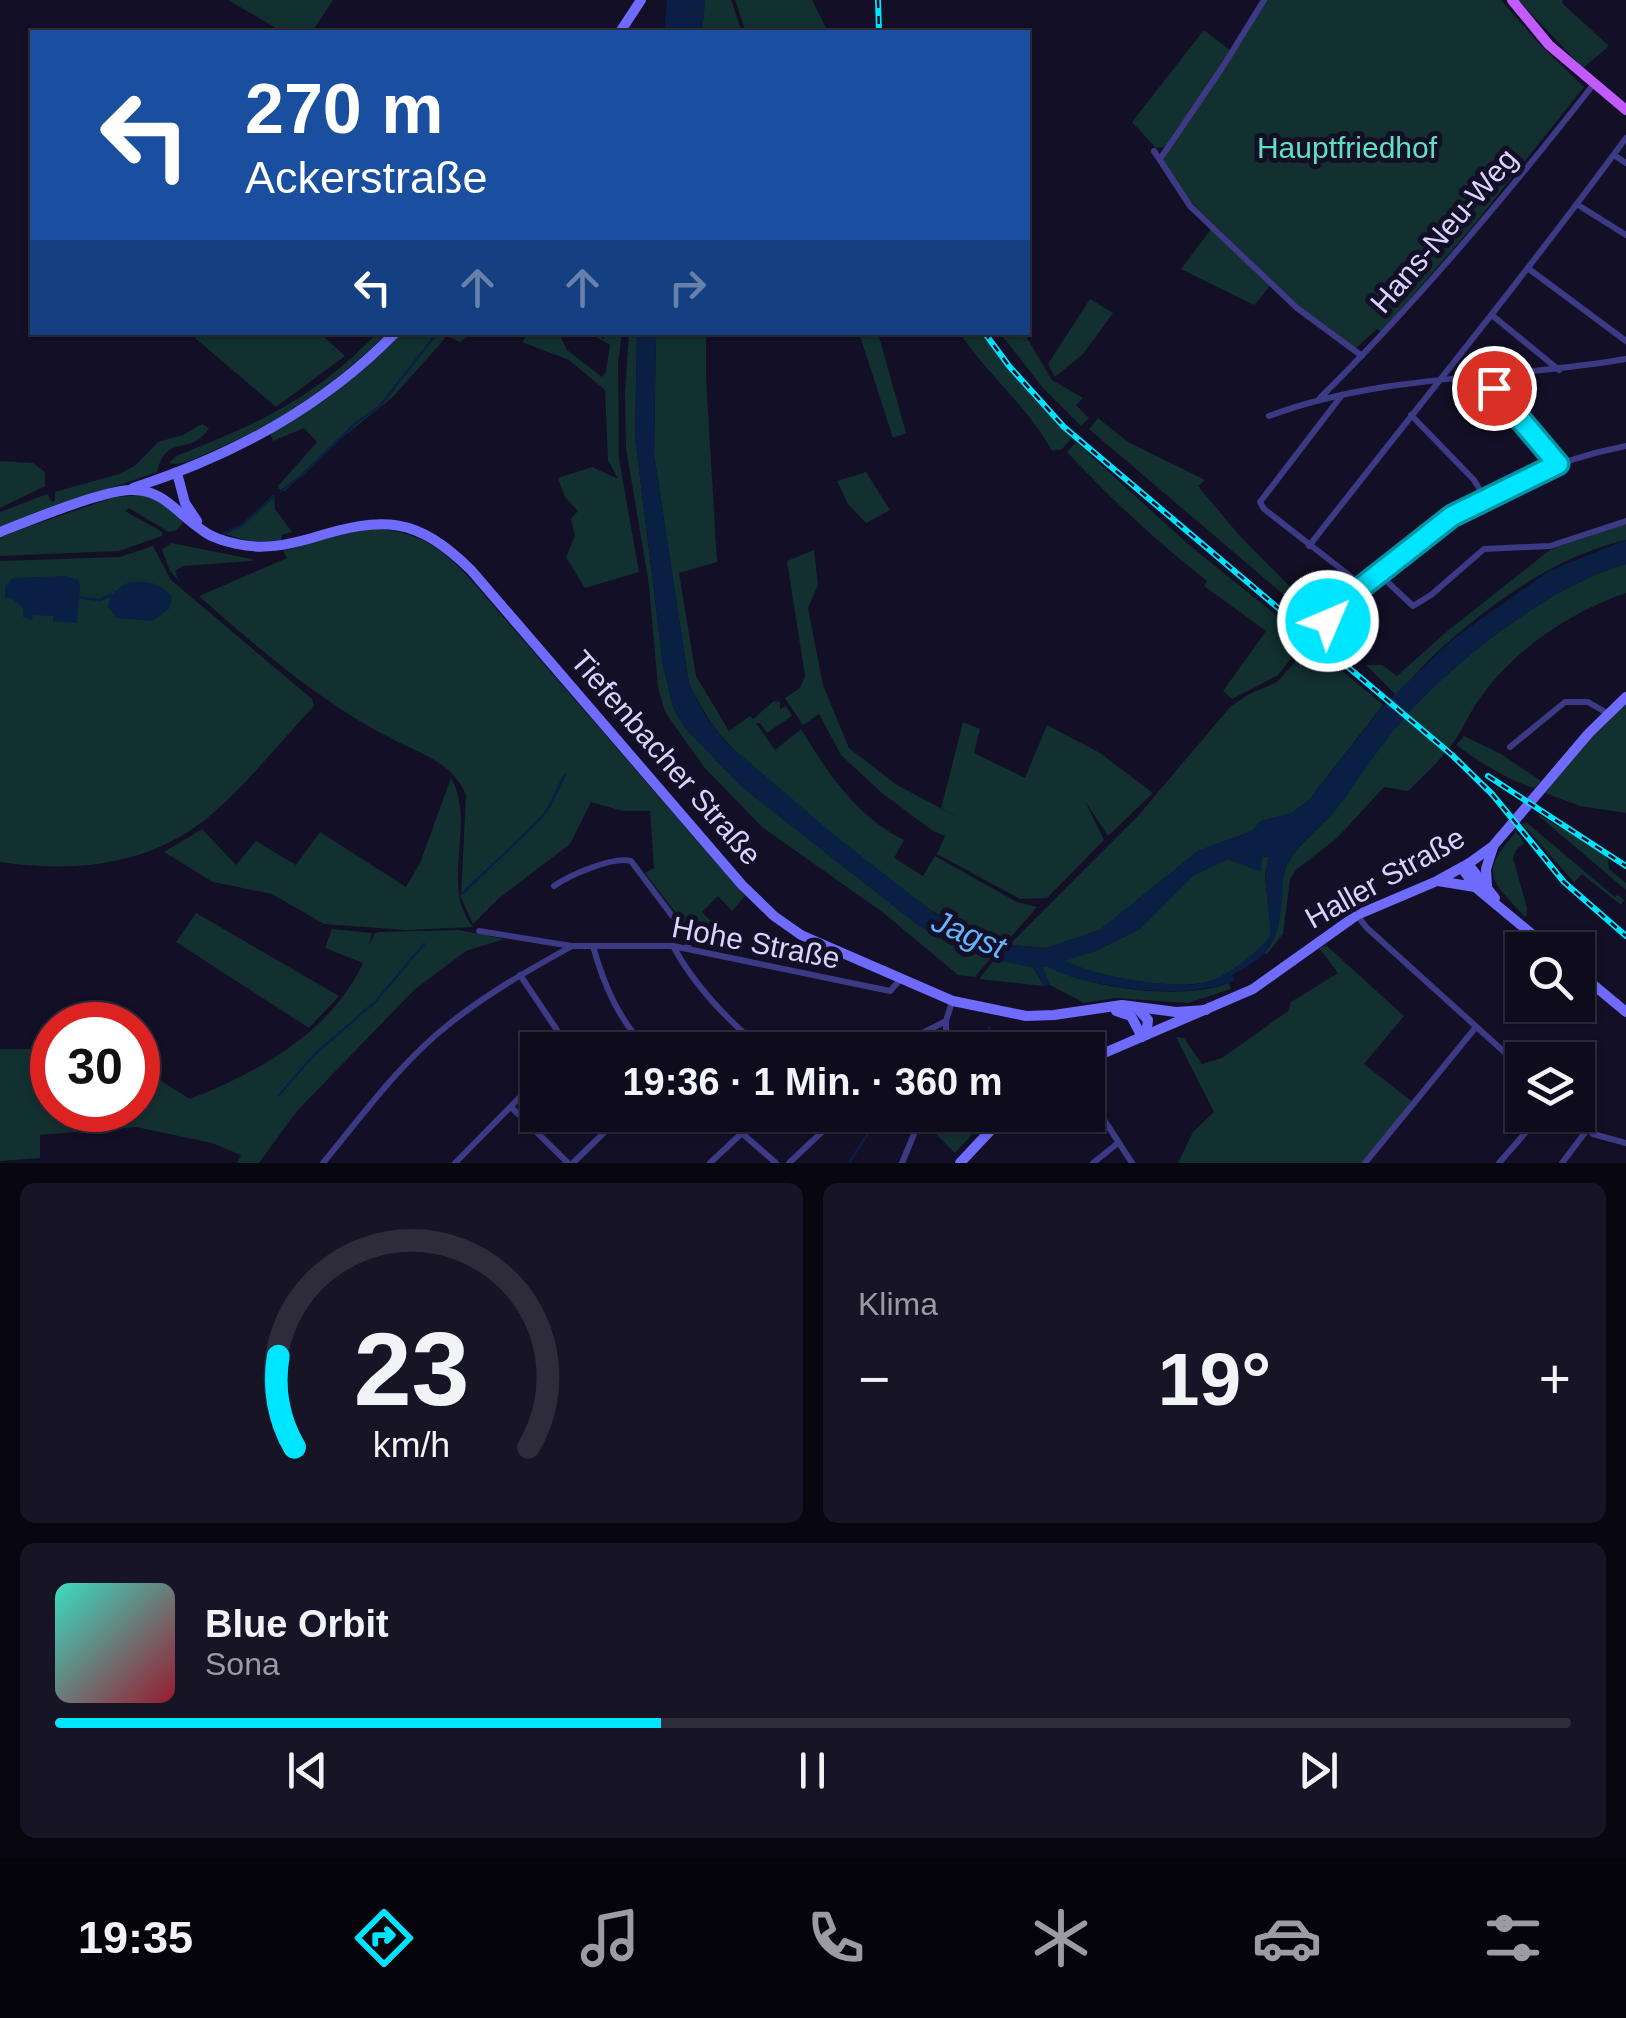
<!DOCTYPE html>
<html lang="de">
<meta charset="utf-8">
<style>
:root{--surface:#0e0b1c;--page:#171425;--text:#f1f3f6;--muted:#9b9ba3;--line:#2e2b3b;--accent:#00e5ff}
body{margin:0;font-family:Arial,sans-serif;background:var(--page);color:var(--text);height:100vh;display:flex;flex-direction:column;font-size:38px;white-space:nowrap}
*{box-sizing:border-box;margin:0}
p{font-size:32px;color:var(--muted)}
.icon{flex:none;width:55px;height:55px;fill:none;stroke:currentColor;stroke-width:2;stroke-linecap:round;stroke-linejoin:round}
.map{position:relative;height:1163px;overflow:hidden}
.details{display:flex;flex-direction:column;gap:20px;padding:20px;background:#08060f;flex:1}
.details>*{flex:none}
.top-card{position:absolute;left:30px;top:30px;width:1000px;height:305px;border-radius:0px;box-shadow:0 2px 8px #0004,0 0 0 2px var(--line);background:#1a4fa0;color:#fff;overflow:hidden}
.tools{position:absolute;left:1505px;top:932px;display:grid;gap:20px}
.tools a{display:grid;place-items:center;width:90px;height:90px;border-radius:0px;background:var(--surface);box-shadow:0 2px 8px #0004,0 0 0 2px var(--line);font-size:50px}
.speed{position:absolute;left:30px;top:1002px;display:flex;gap:20px;font-size:50px;font-weight:700;text-align:center}
.speed>*{display:grid;place-content:center;width:130px;height:130px;border-radius:50%;background:var(--surface);box-shadow:0 2px 8px #0004,0 0 0 2px var(--line);line-height:1}
.speed .limit{border:15px solid #d22;background:#fff;color:#111}
.pin{position:absolute;display:grid;place-items:center;width:85px;height:85px;color:#fff;margin:-42px;border:5px solid #fff;border-radius:50%;box-shadow:0 2px 10px #0007}
.me{position:absolute;width:110px;margin:-55px;rotate:45deg;stroke-linejoin:round;filter:drop-shadow(0 0 8px #0008)}
.turn{display:flex;align-items:center;gap:35px;height:210px;padding:0 50px;font-size:45px}
.turn .icon{width:130px;height:130px;stroke-width:2.5}
.turn b{display:block;font-size:70px;line-height:85px}
.lanes{display:flex;align-items:center;height:95px;padding:0 50px;background:#0003;justify-content:center;gap:50px;direction:ltr}
.lanes .off{opacity:.35}
.big{font-size:75px;font-weight:600;line-height:1.1}
.details .card{flex:1;display:flex;flex-direction:column;justify-content:center;gap:15px;min-width:0;padding:0 35px;border-radius:15px;background:var(--page)}
.details .dial{align-items:center;gap:0}
.dial svg{height:260px;overflow:visible;fill:none;stroke:var(--line);stroke-width:7;stroke-linecap:round;text-anchor:middle}
.dial text{fill:var(--text);stroke:none}
.song{display:flex;align-items:center;gap:30px}
.cover{width:120px;height:120px;border-radius:15px;background:linear-gradient(135deg,hsl(170 70% 55%),hsl(350 70% 35%))}
.played{height:10px;border-radius:5px;background:linear-gradient(90deg,var(--accent) 40%,var(--line) 40%)}
.keys{display:flex;justify-content:space-around;direction:ltr}
.heat{display:flex;justify-content:space-between;align-items:center;font-size:55px;direction:ltr}
.details .tiles{flex:1;display:grid;gap:20px;grid-template-columns:1fr 1fr}
.card:last-child{grid-column:span 2}
.trip{position:absolute;left:520px;top:1032px;width:585px;height:100px;border-radius:0px;background:var(--surface);box-shadow:0 2px 8px #0004,0 0 0 2px var(--line);font-weight:600;line-height:100px;text-align:center}
.tabs{display:flex;height:160px;justify-content:space-around;align-items:center;background:#06040b;color:var(--muted)}
.tabs .icon{width:70px;height:70px}
.tabs .current{color:var(--accent)}
.tabs b{font-size:45px;color:var(--text)}
.map>svg:first-child{display:block}
.green{fill:#12302f;fill-rule:evenodd}
.water{fill:#0a1f44;fill-rule:evenodd}
.lines{fill:none;stroke-linecap:round;stroke-linejoin:round}
.stream{stroke:#0a1f44;stroke-width:2.5}
.minor{stroke:#3d3a85;stroke-width:6}
.secondary{stroke:#6f6bff;stroke-width:10}
.primary{stroke:#c25bff;stroke-width:10}
.rail-casing{stroke:#00e5ff;stroke-width:6}
.rail{stroke:#130f26;stroke-width:2.5;stroke-dasharray:8;stroke-linecap:butt}
.route-casing{stroke:#0095a6;stroke-width:25}
.route{stroke:#00e5ff;stroke-width:18}
.labels{text-anchor:middle;stroke-width:10;stroke-linejoin:round;paint-order:stroke}
.park-label{font-size:30px;fill:#5fe0c0;stroke:#130f26}
.street-label{font-size:30px;fill:#d9d4ff;stroke:#130f26}
.water-label{font-size:32px;font-style:italic;fill:#62b6ff;stroke:#130f26}
</style>
<div class="map">
<svg width="1626" height="1163" viewBox="0 0 1626 1163">
<rect width="100%" height="100%" fill="#130f26"/>
<!-- green -->
<g class="green">
<path d="M228 0H333L312 32H283Z"/>
<path d="M705 0H731L742 32H702Z"/>
<path d="M735 0H812L828 32H746Z"/>
<path d="M1266 0H1501L1540 45 1584 87 1473 226 1381 332 1377 329 1356 348 1299 306 1192 203 1177 186 1163 160Z"/>
<path d="M1518 0H1563L1562 3 1609 46 1583 68Z"/>
<path d="M1204 30 1231 51 1164 147 1156 148 1132 122Z"/>
<path d="M1212 228 1270 286 1254 305 1181 269Z"/>
<path d="M1090 299 1113 313 1083 354 1055 377 1048 364Z"/>
<path d="M200 332 320 333 345 356 276 407 195 338Z"/>
<path d="M377 333H388C333 385 283 421 212 451 199 456 182 467 169 463L176 456C258 424 315 398 377 333Z"/>
<path d="M401 333H472L460 342 447 336 393 397 333 445 285 491 279 489 278 486 317 442 304 428 273 441 270 433 327 399Z"/>
<path d="M529 333H559L567 350 602 377 606 372 610 345 591 334 597 333 603 339 606 333H622L618 364 619 459 639 572 585 588 566 557 575 536 571 519 578 511 565 497 558 478 592 467 618 479 608 460 605 390 569 360 522 342Z"/>
<path d="M629 333H637L635 436 663 665 673 707 685 728 742 787 918 925 949 944 991 958 975 977 958 975 885 914 762 827 704 767 665 712 658 687 649 585 626 448 625 393Z"/>
<path d="M656 333H706V377L717 562 679 573 696 676 729 731 750 716 753 719 774 701 780 702V709L786 706 792 716 767 733 760 723H756L775 750 801 729C828 773 856 816 904 840L894 858 923 876 935 856 1017 902 1037 907 1005 944C930 923 867 863 808 814 781 791 751 769 727 742 711 725 700 705 689 684L654 454Z"/>
<path d="M859 333H878L906 433 893 438Z"/>
<path d="M960 333H981L1032 397 1072 438 1062 449 1052 451C1028 406 987 375 960 333Z"/>
<path d="M1000 333H1024L1052 380 1083 398 1076 405 1089 418 1081 426 1043 388Z"/>
<path d="M1098 418 1128 442 1205 480 1198 486 1239 535 1323 620 1318 624 1089 429Z"/>
<path d="M202 424 209 428C189 458 167 432 157 472L0 527V512L47 494 52 502 55 501V492L119 474 136 465 158 442 183 435Z"/>
<path d="M1076 442 1189 545 1306 639 1278 675 1232 699 1223 691 1266 631 1204 586 1207 581C1157 542 1111 499 1067 452Z"/>
<path d="M0 461 33 463 45 472V486L0 508Z"/>
<path d="M866 472 890 510 866 523 848 504 837 481Z"/>
<path d="M274 494 275 509 292 532 282 535 281 541 251 542 222 533 241 525Z"/>
<path d="M147 495C161 499 176 508 183 523L177 530 169 532 129 508 125 511 162 532V536L119 551 0 556V537L13 532 115 497Z"/>
<path d="M1626 523V540C1555 556 1486 606 1433 656 1420 668 1409 683 1396 695L1366 665H1382L1397 676 1445 633 1551 549Z"/>
<path d="M365 528C416 530 439 544 472 581L745 896 732 911 718 896 702 912 743 954 688 937 686 926 645 873 654 868 650 811H623L591 802 570 844 498 899 473 924 461 898 466 795C453 763 422 754 394 740 321 703 260 650 199 596L287 558 283 551Z"/>
<path d="M171 543 252 559 253 561 183 566 175 571 179 581 170 571 162 550Z"/>
<path d="M153 546 171 580 312 699 314 706C280 742 249 782 212 814 152 866 75 873 0 862V561L120 557ZM80 585 78 598 53 616 33 614 12 598Z"/>
<path d="M814 550 818 585 808 608 823 685 849 748 897 785 961 819 941 809 963 722 980 729 974 753 1025 778 1047 725 1100 753 1153 793 1108 836 1085 801 1104 840 1047 898 1020 899 937 854 945 836 933 831 882 793 841 755 819 714 803 725 785 698 800 688 805 676 787 561Z"/>
<path d="M1626 564V593C1571 612 1518 647 1483 694 1472 708 1465 725 1455 740 1442 759 1424 775 1408 791L1384 787 1337 838 1296 870 1290 879 1283 934 1267 954 1263 953C1291 928 1272 890 1289 861 1300 842 1321 828 1335 810 1358 780 1378 747 1403 719 1454 661 1552 584 1626 564Z"/>
<path d="M1307 649 1318 651 1383 705 1308 801 1292 813 1261 821 1252 831 1198 851 1100 930 1046 948 1009 945 1137 817 1230 707 1249 694 1277 682Z"/>
<path d="M1626 703V813L1580 806 1545 793 1600 725Z"/>
<path d="M1464 736 1501 754 1541 781 1535 788C1512 783 1475 759 1456 745Z"/>
<path d="M451 778C477 823 439 886 473 927L406 930 324 924 272 894 213 882 164 852 202 829 236 865 256 841 296 865 320 832 406 887 420 863Z"/>
<path d="M1534 812 1607 854 1609 869 1626 883V890Z"/>
<path d="M1526 822 1615 897 1618 895 1624 900 1621 905 1582 874 1574 882 1523 825Z"/>
<path d="M1516 832 1524 843 1516 850 1513 858 1527 908 1526 918C1491 880 1478 875 1516 832Z"/>
<path d="M1262 856 1269 857 1265 875 1271 934C1260 953 1225 980 1202 983 1162 989 1100 977 1063 961L1098 950 1140 929 1194 875 1228 859 1260 871Z"/>
<path d="M196 913 339 996 309 1028 176 942Z"/>
<path d="M332 929 372 933 369 946 374 934 378 932 459 930 504 939 466 951 414 990 297 1111 259 1163H237L241 1155 212 1143 136 1127 40 1135V1158L0 1161V1049H52V1110H138V1067L190 1099C258 1073 331 1032 363 963L325 948Z"/>
<path d="M1326 945 1404 1016 1364 1064 1414 1103 1365 1163H1178L1193 1132 1214 1112 1176 1037 1184 1038 1202 1064 1222 1058 1288 1011 1291 1002 1338 973 1319 948Z"/>
<path d="M995 959 1033 967 1044 986 979 979Z"/>
<path d="M1047 966C1091 989 1183 1001 1229 983L1231 989 1188 1003 1115 998 1084 1003 1050 985 1041 967Z"/>
<path d="M944 1115H990L955 1153 935 1133Z"/>
</g>
<!-- water -->
<g class="water">
<path d="M667 0H705L702 32H664Z"/>
<path d="M637 333H656L654 454 689 684 705 715 727 743 833 834 938 916 975 935 1009 945 1046 948 1100 930 1198 851 1252 831 1261 821 1291 813 1308 801 1383 706 1453 639 1549 571 1626 540V564C1552 584 1454 661 1403 719 1378 748 1358 781 1335 811 1321 828 1300 842 1289 861 1282 873 1283 885 1282 898 1278 942 1272 954 1232 975L1235 981C1187 998 1128 991 1079 979 1066 976 1054 968 1042 966L1050 985 1044 986 1034 967C991 962 954 947 918 925L742 787 685 728 673 707 663 665 635 436ZM1262 856 1269 857 1265 875 1271 934C1261 950 1223 980 1203 983 1167 989 1097 976 1065 961L1098 950 1140 929 1194 875 1228 859 1261 872Z"/>
<path d="M66 576 78 580 80 585 77 623 53 621V616L34 615 31 620 23 617V608L12 598H5V586L13 578Z"/>
<path d="M130 582C148 581 160 582 172 597L169 609 152 621 116 618 108 607C109 594 119 587 130 582Z"/>
</g>
<g class="lines">
<!-- stream -->
<g class="stream">
<path d="M281 491 302 475 357 422 379 407 438 332"/>
<path d="M223 534 241 526 274 496"/>
<path d="M75 597 100 600 111 595"/>
<path d="M463 893 538 821 548 809 565 774"/>
<path d="M979 1050 990 1027"/>
<path d="M279 1095 314 1055 376 1001 424 944"/>
<path d="M849 1163 869 1132 888 1115"/>
</g>
<!-- minor -->
<g class="minor">
<path d="M1154 151 1190 206 1297 308 1362 356"/>
<path d="M1614 155 1626 163"/>
<path d="M1160 159 1222 68 1264 0"/>
<path d="M1578 205 1626 235"/>
<path d="M1529 269 1626 341"/>
<path d="M1493 316 1559 370"/>
<path d="M1491 377 1494 388 1558 464"/>
<path d="M1342 395 1260 502 1264 509 1363 586"/>
<path d="M1320 398C1419 300 1507 195 1593 85"/>
<path d="M1411 415 1474 480 1485 498"/>
<path d="M1269 416C1383 373 1507 380 1626 359"/>
<path d="M1309 546C1415 410 1524 277 1626 138"/>
<path d="M1379 574 1413 606 1431 595 1484 549 1550 546 1626 521"/>
<path d="M1306 645C1387 550 1501 470 1626 446"/>
<path d="M1510 747 1565 702H1588L1607 713"/>
<path d="M554 886C570 875 613 856 631 861L685 933 689 949"/>
<path d="M1357 915 1366 927 1522 1068"/>
<path d="M479 931 572 946H673L890 991 900 980"/>
<path d="M593 946C604 986 619 1020 648 1050"/>
<path d="M673 946C695 987 728 1020 763 1050"/>
<path d="M520 975 565 1042 566 1050"/>
<path d="M897 1050 903 1043 946 1021 952 1002"/>
<path d="M946 1050V1022"/>
<path d="M1088 1095 1132 1163"/>
<path d="M511 1107 568 1163"/>
<path d="M721 1115 776 1163"/>
<path d="M1573 1115 1593 1134 1626 1143"/>
<path d="M323 1163C362 1116 400 1063 448 1025 486 994 529 970 572 946"/>
<path d="M455 1163 538 1079"/>
<path d="M573 1163 622 1115"/>
<path d="M710 1163 742 1133 756 1115"/>
<path d="M789 1163 840 1115"/>
<path d="M902 1163 922 1115"/>
<path d="M1093 1163 1118 1143"/>
<path d="M1365 1163 1476 1027"/>
<path d="M1499 1163 1541 1115"/>
<path d="M1562 1163 1587 1130"/>
</g>
<!-- secondary -->
<g class="secondary">
<path d="M620 32 641 0"/>
<path d="M177 473 185 503 197 521"/>
<path d="M133 488C233 455 322 408 396 332"/>
<path d="M0 532C31 520 100 491 131 490 164 489 177 514 202 530 212 538 225 541 237 544 263 550 287 545 312 538 383 516 416 516 471 570L742 885 774 916 801 935 953 1001 1026 1016 1054 1015 1122 1005 1176 1012 1206 1010"/>
<path d="M1468 864 1495 898"/>
<path d="M1462 868 1475 887 1551 950"/>
<path d="M1438 881 1475 887"/>
<path d="M1487 887 1486 869 1493 847"/>
<path d="M1578 972 1626 1012"/>
<path d="M1136 1007 1148 1020 1146 1035"/>
<path d="M1116 1011 1131 1016 1142 1037"/>
<path d="M1088 1060 1253 989 1357 915 1437 881 1468 864 1493 846 1589 733 1626 697"/>
<path d="M960 1163 1005 1115"/>
</g>
<!-- primary -->
<path class="primary" d="M1512 0 1549 45 1626 110"/>
<!-- rail casing -->
<g class="rail-casing">
<g id="rail">
<path d="M878 0 879 32"/>
<path d="M984 332 1009 366 1064 427 1452 755 1492 794 1564 882 1626 936"/>
<path d="M1488 776 1626 866"/>
</g>
</g>
<!-- rail -->
<use href="#rail" class="rail"/>
</g>
<g class="lines">
<!-- route casing -->
<g class="route-casing">
<path id="route" d="M1328 621 1363 586 1452 516 1558 464 1494 388"/>
</g>
<!-- route -->
<use href="#route" class="route"/>
</g>
<g class="labels">
<!-- park labels -->
<g class="park-label">
<text x="1347" y="158">Hauptfriedhof</text>
</g>
<!-- street labels -->
<g class="street-label">
<text transform="translate(1444 231) rotate(-49)" y="10">Hans-Neu-Weg</text>
<text transform="translate(666 758) rotate(49)" y="10">Tiefenbacher Straße</text>
<text transform="translate(1385 878) rotate(-29)" y="10">Haller Straße</text>
<text transform="translate(756 943) rotate(11)" y="10">Hohe Straße</text>
</g>
<!-- water labels -->
<g class="water-label">
<text transform="translate(969 934) rotate(23)" y="11">Jagst</text>
</g>
</g>
</svg>
<div class="tools">
<a><svg class="icon" aria-label="search" viewBox="0 0 24 24"><circle cx="10" cy="10" r="6"/><path d="M15 15l6 6"/></svg></a>
<a><svg class="icon" aria-label="layers" viewBox="0 0 24 24"><path d="M12 4l9 5-9 5-9-5zM3 14l9 5 9-5"/></svg></a>
</div>
<div class="speed"><div class="limit">30</div></div>
<div class="pin" style="left:1494px;top:388px;background:#d93025"><svg class="icon" aria-label="arrive" viewBox="0 0 24 24"><path d="M6 21V4h12l-3 4 3 4H6"/></svg></div>
<svg class="me" style="left:1328px;top:621px" viewBox="-20 -20 40 40"><circle r="17" fill="#00e5ff" stroke="#fff" stroke-width="3"/><path d="M0-11L8 9 0 5-8 9z" fill="#fff"/></svg>
<div class="trip">19:36 · 1 Min. · 360 m</div>
<div class="top-card">
<div class="turn"><svg class="icon" aria-label="left" viewBox="0 0 24 24"><path d="M17 20v-9H6M10 6l-5 5 5 5"/></svg><div><b>270 m</b>Ackerstraße</div></div>
<div class="lanes"><svg class="icon" aria-label="left" viewBox="0 0 24 24"><path d="M17 20v-9H6M10 6l-5 5 5 5"/></svg><svg class="icon off" aria-label="ahead" viewBox="0 0 24 24"><path d="M12 20V5M6 11l6-6 6 6"/></svg><svg class="icon off" aria-label="ahead" viewBox="0 0 24 24"><path d="M12 20V5M6 11l6-6 6 6"/></svg><svg class="icon off" aria-label="right" viewBox="0 0 24 24"><path d="M7 20v-9h11M14 6l5 5-5 5"/></svg></div>
</div>
</div>
<section class="details">
<div class="tiles">
<div class="card dial"><svg viewBox="0 0 100 80">
<path d="M14 69A42 42 0 1 1 86 69"/>
<path d="M14 69A42 42 0 0 1 9 41" stroke="#00e5ff"/>
<text x="50" y="56" font-size="32" font-weight="700">23</text>
<text x="50" y="72" font-size="11">km/h</text>
</svg></div>
<div class="card"><p>Klima</p>
<div class="heat"><a>−</a><b class="big">19°</b><a>+</a></div>
</div>
<div class="card">
<div class="song"><i class="cover"></i><div><b>Blue Orbit</b><p>Sona</p></div></div>
<div class="played"></div>
<div class="keys"><svg class="icon" aria-label="previous" viewBox="0 0 24 24"><path d="M18 5L8 12l10 7zM5 5v14"/></svg><svg class="icon" aria-label="pause" viewBox="0 0 24 24"><path d="M8 5v14M16 5v14"/></svg><svg class="icon" aria-label="next" viewBox="0 0 24 24"><path d="M6 5l10 7-10 7zM19 5v14"/></svg></div>
</div>
</div>
</section>
<nav class="tabs">
<b>19:35</b>
<svg class="icon current" aria-label="directions" viewBox="0 0 24 24"><path d="M12 3l9 9-9 9-9-9zM9 14v-3h6M13 9l2 2-2 2"/></svg>
<svg class="icon" aria-label="music" viewBox="0 0 24 24"><path d="M9 18V5l10-2v13"/><circle cx="6" cy="18" r="3"/><circle cx="16" cy="16" r="3"/></svg>
<svg class="icon" aria-label="phone" viewBox="0 0 24 24"><path d="M5 4h4l2 5-3 2q2 4 5 5l2-3 5 2v4C11 20 4 13 5 4z"/></svg>
<svg class="icon" aria-label="climate" viewBox="0 0 24 24"><path d="M12 3v18M4 7l16 10M4 17L20 7"/></svg>
<svg class="icon" aria-label="car" viewBox="0 0 24 24"><path d="M5 17H2v-5l4-1 3-4h7l3 4 3 1v5h-3M9 17h6M6 11h13"/><circle cx="7" cy="17" r="2"/><circle cx="17" cy="17" r="2"/></svg>
<svg class="icon" aria-label="filters" viewBox="0 0 24 24"><path d="M4 7h16M4 17h16"/><circle cx="9" cy="7" r="2"/><circle cx="15" cy="17" r="2"/></svg>
</nav>
